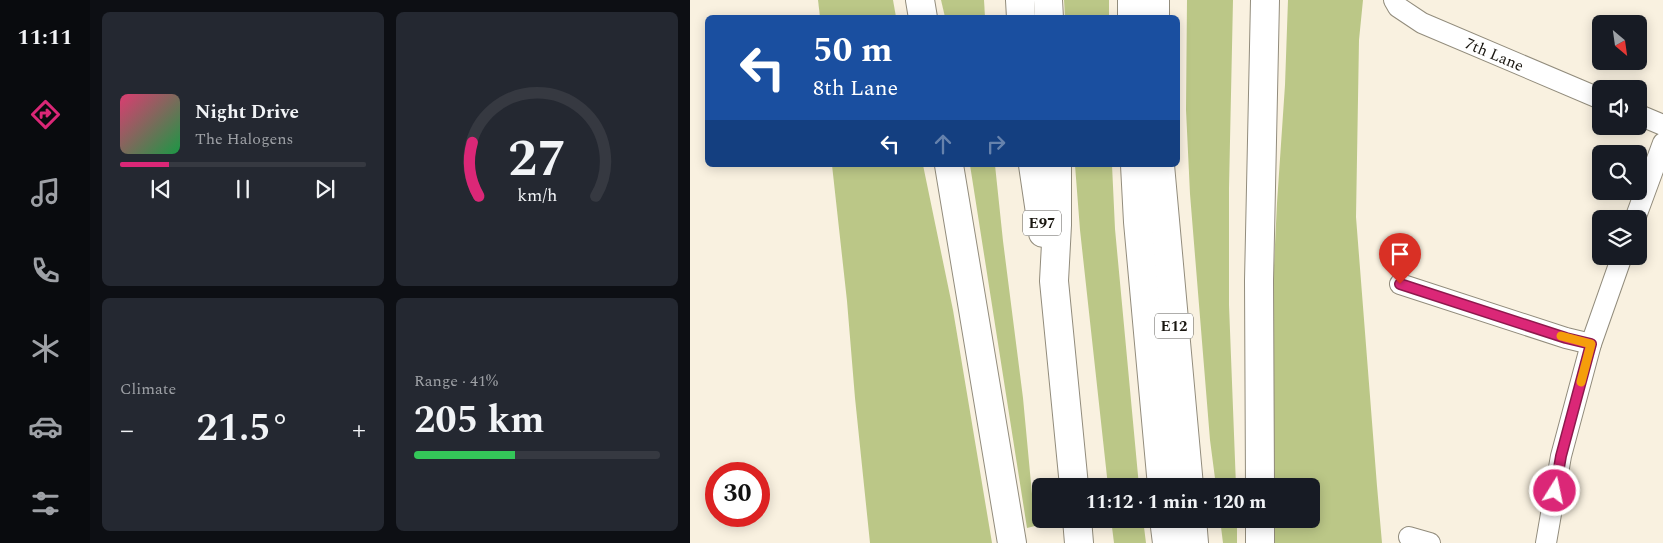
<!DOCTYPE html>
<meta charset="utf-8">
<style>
:root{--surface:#171b24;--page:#242831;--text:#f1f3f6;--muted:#9ea1a6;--line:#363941;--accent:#db2777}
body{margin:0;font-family:Spectral,serif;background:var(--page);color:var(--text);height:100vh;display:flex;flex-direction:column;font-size:19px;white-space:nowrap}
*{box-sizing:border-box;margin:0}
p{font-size:16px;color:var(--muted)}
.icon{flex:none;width:28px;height:28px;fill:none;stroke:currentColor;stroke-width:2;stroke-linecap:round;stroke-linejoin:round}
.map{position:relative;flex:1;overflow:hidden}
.sheet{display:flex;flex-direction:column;gap:12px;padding:12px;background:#0d0f14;width:600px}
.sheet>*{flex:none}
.top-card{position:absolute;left:15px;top:15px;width:475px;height:152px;border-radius:8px;box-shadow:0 2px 12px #0003;background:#1a4fa0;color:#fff;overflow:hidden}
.needle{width:32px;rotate:151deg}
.tools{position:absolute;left:902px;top:15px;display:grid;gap:10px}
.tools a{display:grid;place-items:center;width:55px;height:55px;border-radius:8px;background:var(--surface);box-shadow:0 2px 12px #0003;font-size:25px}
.speed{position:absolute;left:15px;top:462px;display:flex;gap:10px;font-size:25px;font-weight:700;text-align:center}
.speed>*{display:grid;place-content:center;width:65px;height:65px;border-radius:50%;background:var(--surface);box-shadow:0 2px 12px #0003;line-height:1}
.speed .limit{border:8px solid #d22;background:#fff;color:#111}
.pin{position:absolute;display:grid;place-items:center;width:42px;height:42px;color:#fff;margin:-51px -21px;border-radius:50% 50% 50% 0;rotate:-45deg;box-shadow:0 0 5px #0007}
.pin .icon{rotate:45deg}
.me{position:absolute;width:55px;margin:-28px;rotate:10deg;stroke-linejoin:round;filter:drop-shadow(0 0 4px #0008)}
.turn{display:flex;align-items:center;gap:18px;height:105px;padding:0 25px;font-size:22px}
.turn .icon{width:65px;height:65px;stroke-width:2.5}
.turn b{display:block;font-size:35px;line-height:42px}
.lanes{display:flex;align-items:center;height:48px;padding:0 25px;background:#0003;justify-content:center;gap:25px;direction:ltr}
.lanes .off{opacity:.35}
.big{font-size:38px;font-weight:700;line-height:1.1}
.sheet .widget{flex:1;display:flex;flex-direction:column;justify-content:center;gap:8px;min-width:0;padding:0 18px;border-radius:8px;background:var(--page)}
.sheet .dial{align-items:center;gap:0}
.dial svg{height:130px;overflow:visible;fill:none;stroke:var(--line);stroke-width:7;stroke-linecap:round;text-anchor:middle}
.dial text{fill:var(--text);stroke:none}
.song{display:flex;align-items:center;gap:15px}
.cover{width:60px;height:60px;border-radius:8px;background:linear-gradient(135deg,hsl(340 70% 55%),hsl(140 70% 35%))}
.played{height:5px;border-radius:2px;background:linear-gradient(90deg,var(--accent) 20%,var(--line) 20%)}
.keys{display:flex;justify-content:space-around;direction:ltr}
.heat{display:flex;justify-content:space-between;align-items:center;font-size:28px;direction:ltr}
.charge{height:8px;border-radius:4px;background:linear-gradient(90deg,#34c759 41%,var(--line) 0)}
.sheet .tiles{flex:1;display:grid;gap:12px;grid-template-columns:repeat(2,1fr)}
.trip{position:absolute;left:342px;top:478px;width:288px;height:50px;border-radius:8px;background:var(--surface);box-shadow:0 2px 12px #0003;font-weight:700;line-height:50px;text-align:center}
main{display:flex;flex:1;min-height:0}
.menu{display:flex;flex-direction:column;width:90px;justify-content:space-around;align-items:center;background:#090b0e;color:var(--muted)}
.menu .icon{width:35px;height:35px}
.menu .selected{color:var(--accent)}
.menu b{font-size:22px;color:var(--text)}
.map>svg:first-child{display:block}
.green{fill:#bbc787}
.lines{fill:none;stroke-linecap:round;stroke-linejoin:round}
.minor-casing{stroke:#928c7c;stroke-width:22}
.motorway-casing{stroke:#928c7c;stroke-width:30}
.minor{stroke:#fff;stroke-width:20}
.motorway{stroke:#fff;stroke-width:28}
.route-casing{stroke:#8e194d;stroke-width:12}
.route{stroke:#db2777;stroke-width:9}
.slow{stroke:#f59e0b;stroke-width:9}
.labels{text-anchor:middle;stroke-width:5;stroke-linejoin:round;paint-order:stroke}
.shield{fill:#fff;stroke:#5f5d58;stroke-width:1}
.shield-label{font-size:15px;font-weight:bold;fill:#1a1711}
.street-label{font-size:16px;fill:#1a1711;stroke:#fff}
</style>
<main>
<nav class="menu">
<b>11:11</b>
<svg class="icon selected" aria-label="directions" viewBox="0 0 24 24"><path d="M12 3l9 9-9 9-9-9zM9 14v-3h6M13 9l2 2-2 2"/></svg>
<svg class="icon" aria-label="music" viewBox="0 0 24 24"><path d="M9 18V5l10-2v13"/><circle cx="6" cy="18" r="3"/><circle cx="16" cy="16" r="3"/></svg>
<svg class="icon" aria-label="phone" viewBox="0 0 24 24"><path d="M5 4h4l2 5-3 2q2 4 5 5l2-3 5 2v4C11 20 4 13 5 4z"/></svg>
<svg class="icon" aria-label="climate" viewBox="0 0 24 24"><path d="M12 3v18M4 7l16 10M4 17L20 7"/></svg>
<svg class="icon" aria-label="car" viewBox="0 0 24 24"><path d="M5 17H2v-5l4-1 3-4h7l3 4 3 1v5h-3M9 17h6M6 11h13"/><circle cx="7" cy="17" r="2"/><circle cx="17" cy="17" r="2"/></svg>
<svg class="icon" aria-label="filters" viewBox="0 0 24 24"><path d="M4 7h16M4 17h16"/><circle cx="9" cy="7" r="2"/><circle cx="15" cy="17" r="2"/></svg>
</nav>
<section class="sheet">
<div class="tiles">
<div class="widget">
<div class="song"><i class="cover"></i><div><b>Night Drive</b><p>The Halogens</p></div></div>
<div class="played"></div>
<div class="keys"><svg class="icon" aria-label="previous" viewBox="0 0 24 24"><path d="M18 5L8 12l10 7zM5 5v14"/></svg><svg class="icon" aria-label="pause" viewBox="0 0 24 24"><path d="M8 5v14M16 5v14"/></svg><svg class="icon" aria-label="next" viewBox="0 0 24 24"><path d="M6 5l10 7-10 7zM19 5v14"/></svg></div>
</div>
<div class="widget dial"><svg viewBox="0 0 100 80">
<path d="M14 69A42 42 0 1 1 86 69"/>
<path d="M14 69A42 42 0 0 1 10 36" stroke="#db2777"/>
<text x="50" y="56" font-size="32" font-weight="700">27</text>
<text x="50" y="72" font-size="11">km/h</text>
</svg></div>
<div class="widget"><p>Climate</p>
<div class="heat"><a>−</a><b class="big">21.5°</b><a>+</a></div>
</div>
<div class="widget"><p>Range · 41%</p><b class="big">205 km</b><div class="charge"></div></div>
</div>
</section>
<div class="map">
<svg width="973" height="543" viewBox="0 0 973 543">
<rect width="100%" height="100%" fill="#f9f1e0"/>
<!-- green -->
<g class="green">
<path d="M128 0H203L206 17H130Z"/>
<path d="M251 0H294L295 17H255Z"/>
<path d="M374 0H419V17H375Z"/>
<path d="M497 0H543L539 188V305L546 486H526L520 440 500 194 496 110Z"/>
<path d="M598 0H673L669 40 666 217 687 486 692 543H580V519H621V486H580L583 287 587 203 595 85Z"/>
<path d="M142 165H233L263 310 302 543H180L165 398 157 301Z"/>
<path d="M280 165H305L313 241 333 398 345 526 337 528Z"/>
<path d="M385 165H422L425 229 449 486H418L390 230Z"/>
<path d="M421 519H453L456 543H424Z"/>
<path d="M530 519H547V543H533Z"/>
</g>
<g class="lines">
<!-- minor casing -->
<g class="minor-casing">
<g id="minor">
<path id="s1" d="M704 0 708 7 732 23 911 99"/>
<path d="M949 115 973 125"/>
<path d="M945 219 973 143"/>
<path d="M710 284 876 338 901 344"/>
<path d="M719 537 740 543"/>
<path d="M856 543 871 456 901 344 932 256"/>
</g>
</g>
<!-- motorway casing -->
<g class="motorway-casing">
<g id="motorway">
<path d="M230 0 233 18"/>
<path d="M330 0 331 18"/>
<path d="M358 0 359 18"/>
<path d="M465 0V18"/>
<path d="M442 18V0"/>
<path d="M259 165 322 543"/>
<path d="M343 165 353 233"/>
<path d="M367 165V225L364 281 384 486"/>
<path d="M445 165 448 222 472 486"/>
<path d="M470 165 499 486"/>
<path d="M570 486 569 281 575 0"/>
<path d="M387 519 389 543"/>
<path d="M474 519 477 543"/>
<path d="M502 519 504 543"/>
<path d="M570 519V543"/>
</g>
</g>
<!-- minor -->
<use href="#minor" class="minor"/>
<!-- motorway -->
<use href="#motorway" class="motorway"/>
</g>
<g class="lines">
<!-- route casing -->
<g class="route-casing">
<path id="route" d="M710 284 876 338 901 344 871 456 865 491"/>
</g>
<!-- route -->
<use href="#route" class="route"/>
<!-- slow -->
<path class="slow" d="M871 336 901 344 891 382"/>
</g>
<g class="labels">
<!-- shield labels -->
<g class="shield">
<rect x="333" y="210.5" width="38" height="25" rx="4"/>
<rect x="465" y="313.5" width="38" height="25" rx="4"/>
</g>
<g class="shield-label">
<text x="352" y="228">E97</text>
<text x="484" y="331">E12</text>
</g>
<!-- street labels -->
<g class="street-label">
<text dy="6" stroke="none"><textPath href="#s1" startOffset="116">7th Lane</textPath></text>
</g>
</g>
</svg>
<div class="tools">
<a><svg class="needle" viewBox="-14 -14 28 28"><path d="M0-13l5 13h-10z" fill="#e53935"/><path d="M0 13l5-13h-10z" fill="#9ea1a6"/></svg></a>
<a><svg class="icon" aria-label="sound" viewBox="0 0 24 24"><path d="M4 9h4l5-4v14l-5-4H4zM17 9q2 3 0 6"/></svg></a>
<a><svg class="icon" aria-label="search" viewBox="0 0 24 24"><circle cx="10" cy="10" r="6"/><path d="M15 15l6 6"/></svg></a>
<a><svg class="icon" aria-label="layers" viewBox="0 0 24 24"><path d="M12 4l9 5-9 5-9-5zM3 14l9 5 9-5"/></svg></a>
</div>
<div class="speed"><div class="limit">30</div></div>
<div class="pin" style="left:710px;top:284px;background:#d93025"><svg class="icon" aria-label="arrive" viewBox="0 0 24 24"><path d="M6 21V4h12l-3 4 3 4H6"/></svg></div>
<svg class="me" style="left:865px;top:491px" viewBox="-20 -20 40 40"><circle r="17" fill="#db2777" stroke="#fff" stroke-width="3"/><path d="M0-11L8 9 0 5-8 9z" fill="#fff"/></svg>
<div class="trip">11:12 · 1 min · 120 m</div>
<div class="top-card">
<div class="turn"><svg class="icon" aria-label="left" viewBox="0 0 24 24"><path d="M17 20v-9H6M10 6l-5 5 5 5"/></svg><div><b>50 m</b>8th Lane</div></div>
<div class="lanes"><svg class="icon" aria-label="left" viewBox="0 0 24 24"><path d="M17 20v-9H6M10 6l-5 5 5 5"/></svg><svg class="icon off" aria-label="ahead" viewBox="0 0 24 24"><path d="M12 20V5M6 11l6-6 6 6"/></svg><svg class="icon off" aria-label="right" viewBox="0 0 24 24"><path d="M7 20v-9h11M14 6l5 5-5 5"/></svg></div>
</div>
</div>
</main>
